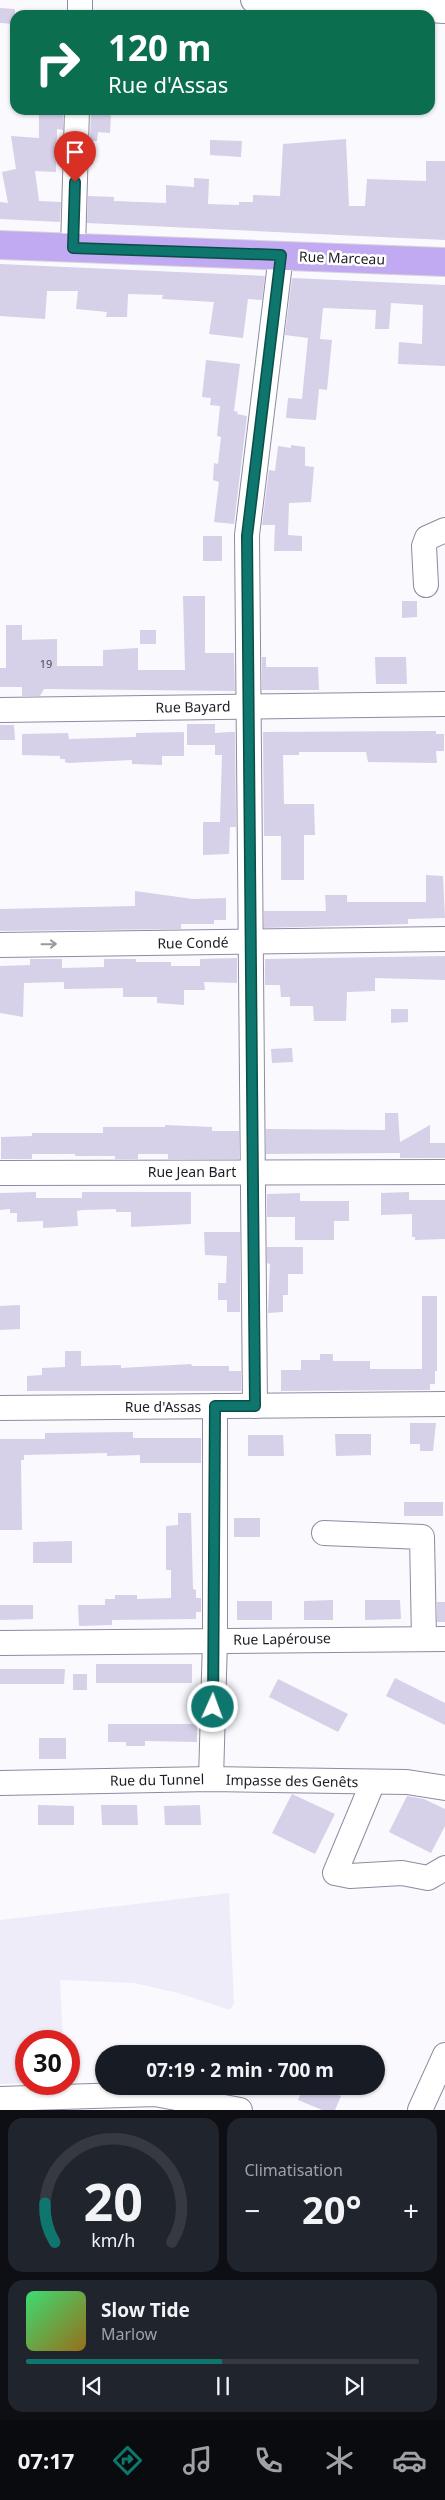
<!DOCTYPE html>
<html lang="fr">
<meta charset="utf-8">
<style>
:root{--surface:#171b24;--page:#20242c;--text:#f1f3f6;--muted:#9ea1a6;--line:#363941;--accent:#0f766e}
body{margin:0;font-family:"Noto Sans",sans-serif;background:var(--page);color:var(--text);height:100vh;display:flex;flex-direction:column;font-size:19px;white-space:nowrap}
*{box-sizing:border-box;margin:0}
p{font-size:16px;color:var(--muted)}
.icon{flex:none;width:28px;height:28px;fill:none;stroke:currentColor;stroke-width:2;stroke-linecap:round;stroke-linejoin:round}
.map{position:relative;height:2110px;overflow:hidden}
.panel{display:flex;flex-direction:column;gap:8px;padding:8px;background:#0d0f14;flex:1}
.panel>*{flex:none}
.hud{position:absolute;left:10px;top:10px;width:425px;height:105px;border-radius:15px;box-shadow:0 1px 4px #0004;background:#0b6e4f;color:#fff;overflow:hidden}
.speed{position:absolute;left:15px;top:2030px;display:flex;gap:10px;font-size:25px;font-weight:700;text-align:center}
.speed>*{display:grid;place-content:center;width:65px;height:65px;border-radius:50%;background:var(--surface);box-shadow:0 1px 4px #0004;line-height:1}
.speed .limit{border:8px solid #d22;background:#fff;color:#111}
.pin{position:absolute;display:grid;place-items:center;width:42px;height:42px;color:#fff;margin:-51px -21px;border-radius:50% 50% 50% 0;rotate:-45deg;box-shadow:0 0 5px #0007}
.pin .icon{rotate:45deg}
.me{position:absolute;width:55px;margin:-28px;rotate:2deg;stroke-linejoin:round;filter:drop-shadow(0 0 4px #0008)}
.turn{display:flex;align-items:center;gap:18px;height:105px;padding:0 15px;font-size:22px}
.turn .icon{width:65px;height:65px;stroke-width:2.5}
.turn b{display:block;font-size:35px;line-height:42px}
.big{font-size:38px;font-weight:700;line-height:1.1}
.panel .card{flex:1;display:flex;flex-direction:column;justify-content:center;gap:8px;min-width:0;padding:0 18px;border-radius:15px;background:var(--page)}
.panel .dial{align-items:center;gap:0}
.dial svg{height:130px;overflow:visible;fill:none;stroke:var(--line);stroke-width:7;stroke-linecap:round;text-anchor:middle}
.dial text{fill:var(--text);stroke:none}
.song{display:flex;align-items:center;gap:15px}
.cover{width:60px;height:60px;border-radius:8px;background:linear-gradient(135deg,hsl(140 70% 55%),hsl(40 70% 35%))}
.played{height:5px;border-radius:2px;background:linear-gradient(90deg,var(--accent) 50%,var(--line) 50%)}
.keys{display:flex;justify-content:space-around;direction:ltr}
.heat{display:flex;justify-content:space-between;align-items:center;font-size:28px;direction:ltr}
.panel .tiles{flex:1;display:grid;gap:8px;grid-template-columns:1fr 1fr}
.card:last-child{grid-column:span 2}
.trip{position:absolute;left:95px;top:2045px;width:290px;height:50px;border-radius:25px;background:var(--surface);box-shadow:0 1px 4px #0004;font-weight:700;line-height:50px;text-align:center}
.dock{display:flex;height:80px;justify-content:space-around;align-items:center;background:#090b0e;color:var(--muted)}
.dock .icon{width:35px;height:35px}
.dock .selected{color:var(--accent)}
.dock b{font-size:22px;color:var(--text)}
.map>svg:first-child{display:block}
.built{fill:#efecfa}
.building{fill:#d6d0e9}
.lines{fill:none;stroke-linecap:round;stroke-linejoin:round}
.minor-casing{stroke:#8f8aa1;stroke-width:26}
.major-casing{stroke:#d6d6d8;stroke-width:30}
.minor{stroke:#fff;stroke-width:24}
.major{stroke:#c1aaf1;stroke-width:28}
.oneway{stroke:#9a999d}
.route-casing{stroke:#0a4d48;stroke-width:12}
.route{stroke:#0f766e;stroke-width:9}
.labels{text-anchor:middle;stroke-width:5;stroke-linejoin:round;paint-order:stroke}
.number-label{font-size:11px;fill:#4c4956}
.street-label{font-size:14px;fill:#1e1c25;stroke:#fff}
</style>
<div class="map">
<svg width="445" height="2110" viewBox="0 0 445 2110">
<rect width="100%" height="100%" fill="#faf9fe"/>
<!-- built -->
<path class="built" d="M229 1893 234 2003 230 2010 178 1993 134 1983 60 1980 63 2041H26V2083L0 2084V1920Z"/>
<!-- building -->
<g class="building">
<path d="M0 8 15 9V24L0 23Z"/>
<path d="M39 110 63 111V130L57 129 56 172 35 171 39 201 61 202 60 222 0 219V202L8 203 2 172 16 169 11 136 39 138Z"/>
<path d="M91 112 111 113 110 133 98 132 97 141H90Z"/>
<path d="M346 139 349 206H365L367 179 426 181V161H445V240L87 223 88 196 114 197V201L166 203V185L194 187V178L209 179 208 204 239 205V202H253V195L280 196 283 144Z"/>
<path d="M210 140 242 141 241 157 210 155Z"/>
<path d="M0 264 88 268 265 276 262 300 248 299 243 338 209 334 214 302 162 299 163 295 128 294 127 317H106L107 312 76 309 78 291H47L45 319 0 316Z"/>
<path d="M292 278 445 285V366L398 364 399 342 422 344 423 305 391 303 389 329H375L376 310 323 308 320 339 332 340 327 390 319 389 316 420 286 418 288 398 302 399 308 338 285 335Z"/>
<path d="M206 360 240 364 234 411 238 412 237 414 247 416 234 524 214 522 219 482 213 480 214 463 218 464 221 437 217 436 220 406 210 405 211 398 202 397Z"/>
<path d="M291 445 305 447V466L314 467 311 502 289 503 288 535 302 536V551H274L275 525H262L269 470 275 471 278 446 291 448Z"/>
<rect x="203" y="536" width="19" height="25"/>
<path d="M183 596H205V653H234L235 691 44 689 40 696H22V687H0V668H6V625H22V640L57 639V666H103V650L138 648V670H185Z"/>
<path d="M402 601H417V617L402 618Z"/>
<rect x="140" y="630" width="16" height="14"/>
<path d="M262 657H266V667H318L319 690H262Z"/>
<path d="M375 657H406L407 684H376Z"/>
<rect x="187" y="724" width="28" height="21"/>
<path d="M0 725H14L15 740H0Z"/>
<path d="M436 731V734H444V751H436L437 763 368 762 366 752H299V755H283L284 804H314L315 835H304V880H281V836H264L263 732Z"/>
<path d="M184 732V756H162V765L132 764V760L68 763 65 762V759H60V756L22 755V734L68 733 69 739 136 737V733Z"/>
<path d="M229 732H235L236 827H230L229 854 203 855V822H220L222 755H215V733Z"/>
<path d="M426 875 443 876 445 918 408 919V924L264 928V911H326L325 895H347V902H426Z"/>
<path d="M135 891 193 899 226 898V920H214V924H181V929L0 931V909L135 906Z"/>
<path d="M445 956V980L375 978V991L347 992 346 1021H314L313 1006H290V997H281L280 985H265V959Z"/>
<path d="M237 958V983L204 982 205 990H184V1005L157 1003V997H123V988L64 989V982L24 983 23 1017 0 1013V966L30 965V959H62V968L104 967V959H136V962H171V966H200V959Z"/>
<path d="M391 1009H408V1022L391 1023Z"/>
<path d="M292 1048 293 1062 272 1063 271 1049Z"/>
<path d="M385 1113H398L400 1142 430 1125V1143H445V1158H400V1153L266 1154V1129L385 1130Z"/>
<path d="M165 1125 212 1127V1131H239V1159H168V1154H138V1159H115V1156H75V1154H32V1159H1V1137L32 1136V1133H103V1127H165Z"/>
<path d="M36 1192V1198H82V1192H191V1224L131 1227V1212H116V1209L82 1210 77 1211 78 1226 43 1228V1221L17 1222V1213H10V1209L0 1210V1193Z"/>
<path d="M409 1192V1200H445V1239L415 1240V1237H412V1214L381 1215V1193Z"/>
<path d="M300 1193V1201H349V1221H334V1240H295V1217H267V1194Z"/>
<path d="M204 1232H240V1312H227V1300H218V1283H226L227 1256 205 1255Z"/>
<path d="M267 1247H303V1274H288V1295H283V1312L268 1313 270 1264 267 1263Z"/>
<path d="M422 1296H437V1371H435V1384H430V1390L281 1391V1370H301V1360H320V1354H333V1361H370V1369H422Z"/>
<path d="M20 1305V1329L0 1330V1306Z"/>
<path d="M65 1351H81V1366L121 1365V1368L191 1364 192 1366H229V1371H241V1391H27V1376L42 1375V1368L65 1367Z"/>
<path d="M410 1423H436L433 1451H420V1444H410Z"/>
<path d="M133 1432V1438H201V1463H140V1455L107 1456V1453L24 1455V1460H21L22 1530H0V1439H45V1433Z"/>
<path d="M335 1434H371V1455L336 1456Z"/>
<path d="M248 1435H283L284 1456H248Z"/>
<rect x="404" y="1502" width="39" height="14"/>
<path d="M178 1513H191L193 1589 196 1590V1598H201V1612H196V1619L112 1620V1625L79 1626 78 1605H105V1599H115V1595H137V1599L171 1598V1570H166V1526L178 1525Z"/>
<rect x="234" y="1518" width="26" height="19"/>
<path d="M72 1541V1563H33V1542Z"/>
<path d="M333 1600V1620H304V1601Z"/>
<path d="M365 1600H400L401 1619 365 1620Z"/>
<rect x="237" y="1601" width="35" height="19"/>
<rect x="437" y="1602" width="8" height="20"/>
<path d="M0 1605H33V1619L0 1620Z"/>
<rect x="96" y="1664" width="96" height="19"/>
<path d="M0 1669H65L64 1684H0Z"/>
<rect x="73" y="1674" width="14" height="16"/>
<path d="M395 1678 445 1703V1725L386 1696Z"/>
<path d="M278 1679 348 1714 338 1732 269 1697Z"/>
<path d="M108 1724H197V1742L145 1741V1746H126V1742H108Z"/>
<rect x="39" y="1738" width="27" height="21"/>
<path d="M292 1794 335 1814 315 1854 272 1833Z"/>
<path d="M407 1796 424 1799 445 1809V1826L431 1853 389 1832Z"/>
<path d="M38 1805 74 1806V1825H38Z"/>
<path d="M101 1805H137L138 1825H102Z"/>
<path d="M200 1805 201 1825H165L164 1806Z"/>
<path d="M304 2086H317L341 2096 335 2110H322L298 2100Z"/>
</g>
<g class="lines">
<!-- minor casing -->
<g class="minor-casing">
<g id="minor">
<path d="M253 0 445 11"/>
<path d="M80 15V0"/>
<path d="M73 248 77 110"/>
<path d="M426 585 424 546 427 538 445 530"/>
<path d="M0 710 445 704"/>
<path d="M0 945 445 939"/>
<path d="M0 1173 445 1172"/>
<path d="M255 1406 247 535 281 255"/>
<path d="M0 1408 445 1404"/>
<path d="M324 1533 422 1537 424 1639"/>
<path d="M0 1643 445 1639"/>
<path d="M211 1779 215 1640V1406"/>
<path d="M373 1782 335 1873 350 1876 402 1873 428 1878 445 1868"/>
<path d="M0 1783 211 1779 407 1782 445 1788"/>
<path d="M0 2099 155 2094 240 2110"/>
<path d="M420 2110 445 2055"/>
</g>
</g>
<!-- major casing -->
<g class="major-casing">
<path id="major" d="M0 245 445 262"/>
</g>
<!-- minor -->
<use href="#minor" class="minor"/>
<!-- major -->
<use href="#major" class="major"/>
</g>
<!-- one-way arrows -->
<defs><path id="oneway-shaft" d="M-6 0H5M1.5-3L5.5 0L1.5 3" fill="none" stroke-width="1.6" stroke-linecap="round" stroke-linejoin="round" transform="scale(1.25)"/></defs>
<use class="oneway" href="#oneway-shaft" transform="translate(49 944) rotate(-1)"/>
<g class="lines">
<!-- route casing -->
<g class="route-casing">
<path id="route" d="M75 182 73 248 281 255 247 536 255 1406H215L213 1707"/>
</g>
<!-- route -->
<use href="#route" class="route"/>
</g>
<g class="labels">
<!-- number labels -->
<g class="number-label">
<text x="46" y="668">19</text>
</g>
<!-- street labels -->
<g class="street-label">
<text transform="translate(342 258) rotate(2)" y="5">Rue Marceau</text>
<text transform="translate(193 707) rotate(-1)" y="5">Rue Bayard</text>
<text transform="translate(193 943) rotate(-1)" y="5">Rue Condé</text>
<text x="192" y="1177">Rue Jean Bart</text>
<text x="163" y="1412">Rue d'Assas</text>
<text transform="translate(282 1639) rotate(-1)" y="5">Rue Lapérouse</text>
<text transform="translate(157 1780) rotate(-1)" y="5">Rue du Tunnel</text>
<text transform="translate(292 1781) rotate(1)" y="5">Impasse des Genêts</text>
</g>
</g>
</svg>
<div class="speed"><div class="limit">30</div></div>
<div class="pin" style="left:75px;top:182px;background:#d93025"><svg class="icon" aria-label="arrive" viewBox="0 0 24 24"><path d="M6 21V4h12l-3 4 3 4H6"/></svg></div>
<svg class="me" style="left:213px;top:1707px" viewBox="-20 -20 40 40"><circle r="17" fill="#0f766e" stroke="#fff" stroke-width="3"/><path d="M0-11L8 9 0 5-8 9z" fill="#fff"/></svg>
<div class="trip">07:19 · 2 min · 700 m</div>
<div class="hud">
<div class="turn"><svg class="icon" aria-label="right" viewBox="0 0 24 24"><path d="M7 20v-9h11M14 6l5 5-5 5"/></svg><div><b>120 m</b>Rue d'Assas</div></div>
</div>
</div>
<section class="panel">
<div class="tiles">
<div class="card dial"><svg viewBox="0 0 100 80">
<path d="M14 69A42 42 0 1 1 86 69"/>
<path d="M14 69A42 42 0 0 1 8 45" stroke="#0f766e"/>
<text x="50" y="56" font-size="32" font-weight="700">20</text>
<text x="50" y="72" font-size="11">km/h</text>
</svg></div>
<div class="card"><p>Climatisation</p>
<div class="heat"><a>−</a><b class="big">20°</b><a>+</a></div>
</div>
<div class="card">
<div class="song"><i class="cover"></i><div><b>Slow Tide</b><p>Marlow</p></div></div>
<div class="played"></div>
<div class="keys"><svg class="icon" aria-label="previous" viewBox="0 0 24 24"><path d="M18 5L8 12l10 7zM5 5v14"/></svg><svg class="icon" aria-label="pause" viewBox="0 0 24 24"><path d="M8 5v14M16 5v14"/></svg><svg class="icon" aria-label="next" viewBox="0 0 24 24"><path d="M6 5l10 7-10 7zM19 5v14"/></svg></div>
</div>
</div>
</section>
<nav class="dock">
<b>07:17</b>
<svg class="icon selected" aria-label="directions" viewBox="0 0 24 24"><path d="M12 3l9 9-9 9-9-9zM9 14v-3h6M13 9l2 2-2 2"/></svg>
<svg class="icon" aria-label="music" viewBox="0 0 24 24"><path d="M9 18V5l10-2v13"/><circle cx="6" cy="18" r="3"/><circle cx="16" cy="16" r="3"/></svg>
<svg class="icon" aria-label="phone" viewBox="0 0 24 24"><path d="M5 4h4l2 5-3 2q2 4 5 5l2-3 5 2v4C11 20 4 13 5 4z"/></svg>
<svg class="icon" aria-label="climate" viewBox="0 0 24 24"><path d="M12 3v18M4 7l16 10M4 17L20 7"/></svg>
<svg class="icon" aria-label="car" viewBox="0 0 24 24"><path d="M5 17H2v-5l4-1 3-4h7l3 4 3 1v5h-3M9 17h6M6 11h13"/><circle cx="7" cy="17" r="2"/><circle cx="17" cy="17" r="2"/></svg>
</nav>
